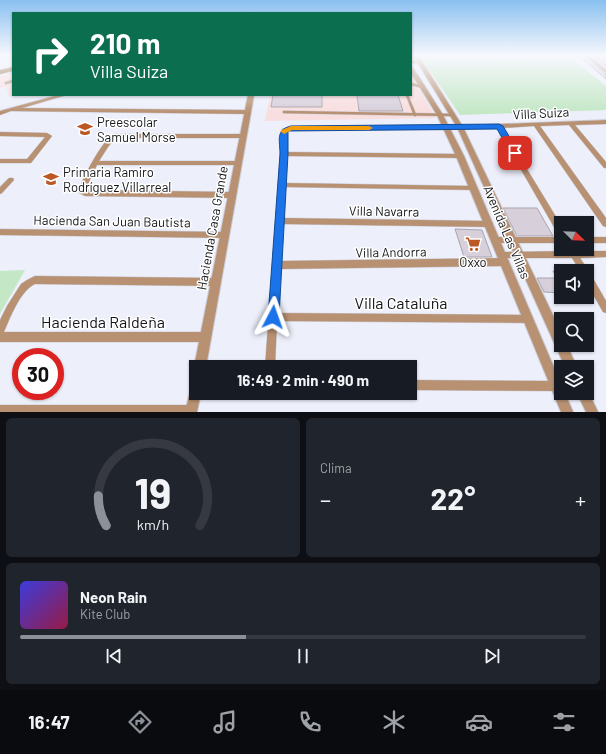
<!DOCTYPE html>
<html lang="es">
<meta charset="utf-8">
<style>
:root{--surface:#171b24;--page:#20242c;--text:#f1f3f6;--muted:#9ea1a6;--line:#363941;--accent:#8c9099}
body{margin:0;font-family:Barlow,sans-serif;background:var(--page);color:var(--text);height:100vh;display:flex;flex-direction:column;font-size:15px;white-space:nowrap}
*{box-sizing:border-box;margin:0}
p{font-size:13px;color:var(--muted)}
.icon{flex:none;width:22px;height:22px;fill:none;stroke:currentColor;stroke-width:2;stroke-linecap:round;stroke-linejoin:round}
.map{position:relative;height:412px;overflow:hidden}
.details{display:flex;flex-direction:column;gap:6px;padding:6px;background:#0d0f14;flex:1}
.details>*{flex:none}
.hud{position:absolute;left:12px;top:12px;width:400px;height:84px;border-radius:0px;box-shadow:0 1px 3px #0004;background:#0b6e4f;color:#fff;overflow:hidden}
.needle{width:26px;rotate:113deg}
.tools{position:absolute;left:554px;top:216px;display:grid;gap:8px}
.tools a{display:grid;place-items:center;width:40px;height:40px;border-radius:0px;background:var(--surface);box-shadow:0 1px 3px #0004;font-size:20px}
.speed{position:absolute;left:12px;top:348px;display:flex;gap:8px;font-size:20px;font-weight:700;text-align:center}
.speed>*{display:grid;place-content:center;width:52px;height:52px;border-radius:50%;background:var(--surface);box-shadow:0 1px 3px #0004;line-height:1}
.speed .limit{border:6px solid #d22;background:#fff;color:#111}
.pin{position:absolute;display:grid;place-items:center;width:34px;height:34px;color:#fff;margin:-17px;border-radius:8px;box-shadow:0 2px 6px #0006}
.me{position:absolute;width:44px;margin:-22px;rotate:4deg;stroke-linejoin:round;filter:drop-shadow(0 0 3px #0008)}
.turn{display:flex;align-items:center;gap:14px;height:84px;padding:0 12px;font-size:18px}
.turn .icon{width:52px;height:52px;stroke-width:2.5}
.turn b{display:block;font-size:28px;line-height:34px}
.big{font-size:30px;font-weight:700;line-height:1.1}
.details .widget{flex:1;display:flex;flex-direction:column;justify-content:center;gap:6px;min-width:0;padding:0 14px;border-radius:6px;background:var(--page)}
.details .dial{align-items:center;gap:0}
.dial svg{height:104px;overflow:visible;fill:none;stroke:var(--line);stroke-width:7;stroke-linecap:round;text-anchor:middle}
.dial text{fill:var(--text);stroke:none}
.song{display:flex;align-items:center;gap:12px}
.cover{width:48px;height:48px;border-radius:6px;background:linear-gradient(135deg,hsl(240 70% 55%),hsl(340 70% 35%))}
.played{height:4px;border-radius:2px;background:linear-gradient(90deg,var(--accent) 40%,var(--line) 40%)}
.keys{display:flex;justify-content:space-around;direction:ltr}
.heat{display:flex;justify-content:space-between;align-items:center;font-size:22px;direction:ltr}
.details .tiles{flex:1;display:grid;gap:6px;grid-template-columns:1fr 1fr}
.widget:last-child{grid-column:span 2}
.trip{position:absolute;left:189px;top:360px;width:228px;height:40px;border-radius:0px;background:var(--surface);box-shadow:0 1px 3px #0004;font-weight:700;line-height:40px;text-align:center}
.menu{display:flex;height:64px;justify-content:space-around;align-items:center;background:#090b0e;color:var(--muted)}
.menu .icon{width:28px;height:28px}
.menu .current{color:var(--accent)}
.menu b{font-size:18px;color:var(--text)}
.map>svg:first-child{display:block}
.commercial{fill:#f9dedf}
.green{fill:#c4e7c6}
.building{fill:#d7d0db;stroke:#a9a3ad}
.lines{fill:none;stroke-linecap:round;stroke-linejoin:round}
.service-casing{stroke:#caccd7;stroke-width:3.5}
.minor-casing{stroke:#caccd7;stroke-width:1}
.tertiary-casing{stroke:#caccd7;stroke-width:2}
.primary-casing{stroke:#caccd7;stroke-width:2}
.service{stroke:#b89172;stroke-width:2.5}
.minor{fill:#b89172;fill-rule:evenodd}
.tertiary{fill:#b89172;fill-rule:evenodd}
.primary{fill:#7b4510;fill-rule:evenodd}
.route{fill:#1a73e8;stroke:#114b97}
.slow{fill:#f59e0b}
.labels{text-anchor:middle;stroke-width:3;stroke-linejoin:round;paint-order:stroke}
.street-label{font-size:13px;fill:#141519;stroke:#fff}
.poi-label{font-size:13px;fill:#141519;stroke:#fff;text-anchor:start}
.near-street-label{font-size:16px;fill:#141519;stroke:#fff}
</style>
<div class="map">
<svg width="606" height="412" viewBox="0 0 606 412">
<rect width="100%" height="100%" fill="#edeffb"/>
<!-- commercial -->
<g class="commercial">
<path d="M13 73V95H14L9 97 6 87 0 88V76Z"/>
<path d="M411 75 436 118 265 121 270 95H411Z"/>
</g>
<!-- green -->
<g class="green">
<path d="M421 55H501L503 58 535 55H576V62L606 86V110L460 115 428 68Z"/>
<path d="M25 270 0 314V271Z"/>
</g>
<!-- building -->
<g class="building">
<path d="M578 55H583L606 74V79Z"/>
<path d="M591 55H606V67Z"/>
<path d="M273 95H322V107H271Z"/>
<path d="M357 95H398L403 111H359Z"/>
<path d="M503 208H537L553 236H517Z"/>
<path d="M455 229 482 230 492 257H464Z"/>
<path d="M553 271H561V293L544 292 537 278H557Z"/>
</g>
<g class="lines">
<!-- service casing -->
<g class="service-casing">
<g id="service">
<path d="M586 55 606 71"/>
<path d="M411 62H418"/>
<path d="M6 83 13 81"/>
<path d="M411 84 423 87"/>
<path d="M407 95 415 115"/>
<path d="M284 112 452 115"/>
</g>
</g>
<!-- minor casing -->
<g class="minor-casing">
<g id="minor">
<path d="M58 95H67L22 108 247 110 250 112 247 114 11 111 0 115V111Z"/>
<path d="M606 120V124L575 125 606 162V168H604L569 125 540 126 606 218V227L603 226 534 126 502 128 561 225V235L558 234 497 128 447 130H291L287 131V152L460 154 463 156 460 158 287 156 285 183 473 186 476 188 473 190 285 187 283 218 489 221 492 222 493 224 492 226 489 227 283 224 281 261 505 258 508 260 509 262 508 264 505 266 281 269 278 313 529 315 532 316 533 319 532 322 529 323 277 321 275 367H265L282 129 291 126H447Z"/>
<path d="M0 132 47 133 52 136 31 163H0V159H27L45 137 0 136Z"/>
<path d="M114 134H243L246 136 243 138H115L108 147 99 161H238L241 163 238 165H97L85 190 232 192 235 195 232 198 85 196 79 193 78 191C83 178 102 140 114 134Z"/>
<path d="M9 178H13L14 180 2 193 0 194V187Z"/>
<path d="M0 229 225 232 228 233 229 235 228 237 225 238 0 235Z"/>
<path d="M496 237H561V243H496L493 242 492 240 493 238Z"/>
<rect x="587" y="237" width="19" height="6"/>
<path d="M567 249H575L576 251H606V257L580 258 587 268V272L590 273 606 301V313L603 312 587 284V271H580L572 258H502L499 257 498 255 499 253 502 252 568 251Z"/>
<path d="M35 276 216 278 219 279 220 282 219 285 216 286 35 284C20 291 10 318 4 332H206L209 334 211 337 209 340 206 342H0V320L7 306 21 284 27 280Z"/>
<path d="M410 380 556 381 560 382 561 386 560 390 556 391 410 390Z"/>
<path d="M0 405H191L195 406 196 410 195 412H0Z"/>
</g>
</g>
<!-- tertiary casing -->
<g class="tertiary-casing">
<g id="tertiary">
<path d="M413 55H418L463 127 561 332V345H567L577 367H565L457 127Z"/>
<path d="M411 67 414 69 443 115 464 156 561 384V393H565L573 412H561L456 156 437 115 411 73Z"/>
<path d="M248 95H254L206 367H196V371L194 367Z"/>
<path d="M196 382V393H201L197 412H185L192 384Z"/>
<path d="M587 389 598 412H586L577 393H587Z"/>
</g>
</g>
<!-- primary casing -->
<g class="primary-casing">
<path id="primary" d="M13 67V71L0 74V70Z"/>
</g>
<!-- service -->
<use href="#service" class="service"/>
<!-- minor -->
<use href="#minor" class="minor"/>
<!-- tertiary -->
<use href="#tertiary" class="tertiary"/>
<!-- primary -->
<use href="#primary" class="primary"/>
</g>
<!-- sky -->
<linearGradient id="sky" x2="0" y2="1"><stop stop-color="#89c0f0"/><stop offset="0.49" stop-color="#f7f8fd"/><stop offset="1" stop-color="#f7f8fd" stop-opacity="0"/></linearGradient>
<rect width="606" height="113" fill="url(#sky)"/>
<!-- route -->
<path class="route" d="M499 124 503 126 519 153 518 155H512L497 129 288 131V154L279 317 277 321 273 323 269 321 268 317 280 154C280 141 275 130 291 126Z"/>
<!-- slow -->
<path class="slow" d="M291 126H369L373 128 369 130H292L284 134 280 131Z"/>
<!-- icons -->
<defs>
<g id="school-bare" transform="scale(1.2)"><path d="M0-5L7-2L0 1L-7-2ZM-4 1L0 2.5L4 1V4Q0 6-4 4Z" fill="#bc5823" stroke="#fff" stroke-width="2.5" paint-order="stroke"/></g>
<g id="supermarket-bare" transform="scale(1.2)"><path d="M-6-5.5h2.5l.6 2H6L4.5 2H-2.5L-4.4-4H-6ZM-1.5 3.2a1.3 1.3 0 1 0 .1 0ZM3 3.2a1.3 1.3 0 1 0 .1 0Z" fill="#bc5823" stroke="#fff" stroke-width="2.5" paint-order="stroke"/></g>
</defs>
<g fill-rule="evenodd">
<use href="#school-bare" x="85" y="129"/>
<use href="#school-bare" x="51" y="179"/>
<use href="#supermarket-bare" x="473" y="244"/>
</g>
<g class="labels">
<!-- street labels -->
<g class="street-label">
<text transform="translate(541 113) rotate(-3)" y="5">Villa Suiza</text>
<text transform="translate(384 211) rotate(1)" y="5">Villa Navarra</text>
<text transform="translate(112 221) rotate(1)" y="5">Hacienda San Juan Bautista</text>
<text transform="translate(212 228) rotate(-80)" y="5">Hacienda Casa Grande</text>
<text transform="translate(507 232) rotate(67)" y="5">Avenida Las Villas</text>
<text transform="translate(391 252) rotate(-1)" y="5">Villa Andorra</text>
</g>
<!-- poi labels -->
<g class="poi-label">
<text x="97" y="127">Preescolar<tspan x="97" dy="15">Samuel Morse</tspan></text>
<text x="63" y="177">Primaria Ramiro<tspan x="63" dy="15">Rodríguez Villarreal</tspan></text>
<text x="473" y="267" text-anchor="middle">Oxxo</text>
</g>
<!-- near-street labels -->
<g class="near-street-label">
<text x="401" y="309">Villa Cataluña</text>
<text x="103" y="328">Hacienda Raldeña</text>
</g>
</g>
</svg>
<div class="tools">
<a><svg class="needle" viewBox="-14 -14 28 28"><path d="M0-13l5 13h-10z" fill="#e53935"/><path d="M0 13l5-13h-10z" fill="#9ea1a6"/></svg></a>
<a><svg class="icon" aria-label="sound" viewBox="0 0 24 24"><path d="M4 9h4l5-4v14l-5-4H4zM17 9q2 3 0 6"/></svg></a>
<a><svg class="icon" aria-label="search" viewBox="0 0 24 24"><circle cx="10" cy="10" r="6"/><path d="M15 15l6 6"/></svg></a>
<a><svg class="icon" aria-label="layers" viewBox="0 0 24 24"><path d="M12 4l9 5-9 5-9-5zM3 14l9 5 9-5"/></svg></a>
</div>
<div class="speed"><div class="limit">30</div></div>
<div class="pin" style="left:515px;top:153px;background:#d93025"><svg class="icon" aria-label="arrive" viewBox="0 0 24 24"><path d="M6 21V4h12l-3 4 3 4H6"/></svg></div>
<svg class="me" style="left:273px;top:317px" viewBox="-20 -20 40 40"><path d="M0-17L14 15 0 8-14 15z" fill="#1a73e8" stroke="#fff" stroke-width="4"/></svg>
<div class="trip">16:49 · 2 min · 490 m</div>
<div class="hud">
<div class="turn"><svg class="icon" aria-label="right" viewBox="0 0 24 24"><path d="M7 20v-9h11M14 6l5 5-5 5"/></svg><div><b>210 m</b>Villa Suiza</div></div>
</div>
</div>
<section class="details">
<div class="tiles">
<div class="widget dial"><svg viewBox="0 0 100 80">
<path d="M14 69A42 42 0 1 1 86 69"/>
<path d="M14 69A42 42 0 0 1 8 46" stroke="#8c9099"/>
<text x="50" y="56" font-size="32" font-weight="700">19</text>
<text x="50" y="72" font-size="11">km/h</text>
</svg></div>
<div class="widget"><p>Clima</p>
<div class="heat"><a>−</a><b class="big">22°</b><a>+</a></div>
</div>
<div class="widget">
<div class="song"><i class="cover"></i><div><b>Neon Rain</b><p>Kite Club</p></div></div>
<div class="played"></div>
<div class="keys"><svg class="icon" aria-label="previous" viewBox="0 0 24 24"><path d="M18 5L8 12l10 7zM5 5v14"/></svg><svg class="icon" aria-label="pause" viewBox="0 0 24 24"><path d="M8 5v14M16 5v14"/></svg><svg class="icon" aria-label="next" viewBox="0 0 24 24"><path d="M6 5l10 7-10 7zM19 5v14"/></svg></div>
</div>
</div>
</section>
<nav class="menu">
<b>16:47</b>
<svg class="icon current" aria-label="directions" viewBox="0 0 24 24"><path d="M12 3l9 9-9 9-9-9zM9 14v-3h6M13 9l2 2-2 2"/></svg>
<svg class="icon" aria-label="music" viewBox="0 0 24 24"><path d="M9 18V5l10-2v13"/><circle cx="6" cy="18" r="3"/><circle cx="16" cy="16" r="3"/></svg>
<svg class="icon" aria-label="phone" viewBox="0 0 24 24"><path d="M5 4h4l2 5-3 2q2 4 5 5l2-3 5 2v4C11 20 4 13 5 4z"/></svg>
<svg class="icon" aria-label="climate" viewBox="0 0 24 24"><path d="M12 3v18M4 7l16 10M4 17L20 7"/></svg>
<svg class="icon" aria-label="car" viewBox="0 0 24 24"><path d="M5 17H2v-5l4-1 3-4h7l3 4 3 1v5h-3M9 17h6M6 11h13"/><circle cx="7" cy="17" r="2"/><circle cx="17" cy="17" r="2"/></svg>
<svg class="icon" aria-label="filters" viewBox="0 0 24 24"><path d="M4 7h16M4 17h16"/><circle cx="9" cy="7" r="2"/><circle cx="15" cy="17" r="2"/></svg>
</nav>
